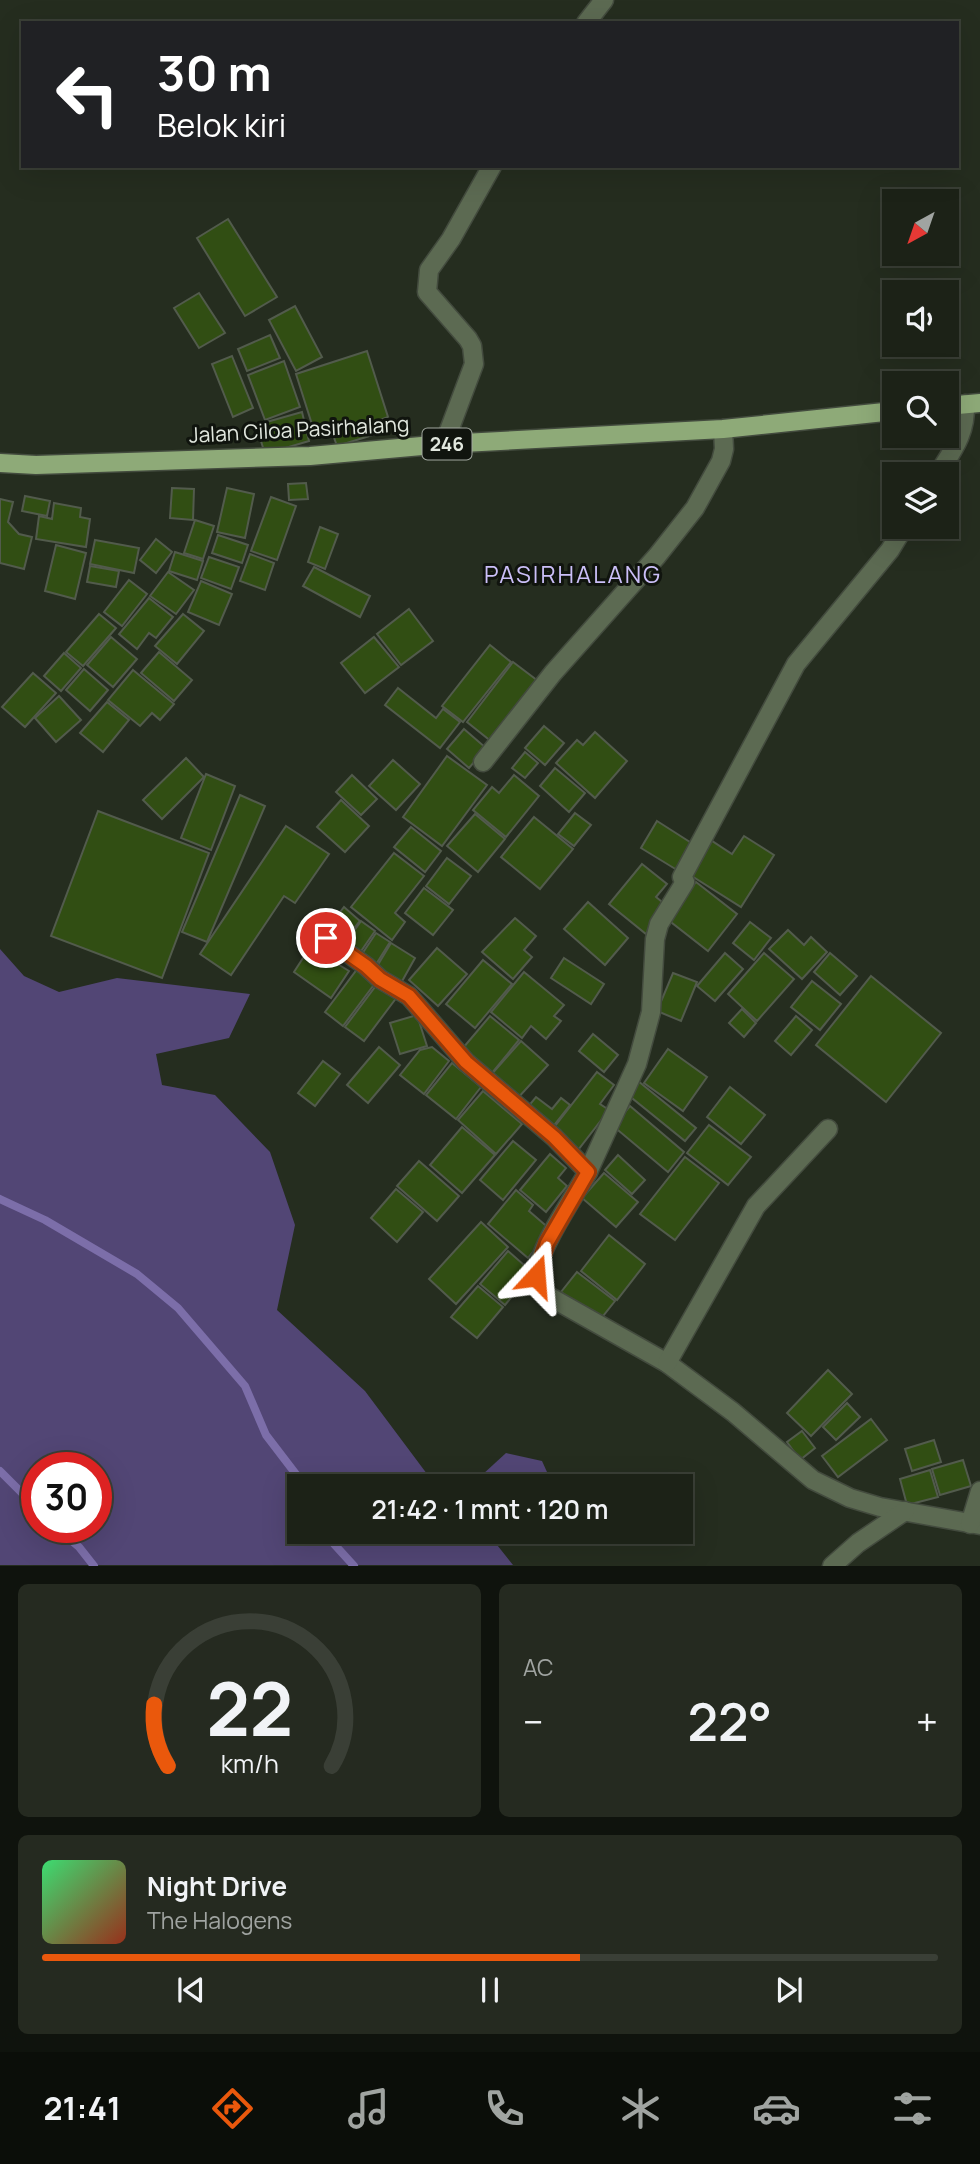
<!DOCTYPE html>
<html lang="id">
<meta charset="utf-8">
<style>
:root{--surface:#1c2217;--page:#252a20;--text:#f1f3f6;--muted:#a0a4a1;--line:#3a3f36;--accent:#ea580c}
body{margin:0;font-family:Manrope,sans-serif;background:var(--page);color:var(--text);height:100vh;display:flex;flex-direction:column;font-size:26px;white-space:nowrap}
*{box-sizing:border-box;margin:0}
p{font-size:23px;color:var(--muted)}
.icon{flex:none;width:38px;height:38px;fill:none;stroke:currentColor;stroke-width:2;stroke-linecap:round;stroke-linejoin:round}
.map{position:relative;height:1566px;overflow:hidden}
.side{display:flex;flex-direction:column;gap:18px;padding:18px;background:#0f130d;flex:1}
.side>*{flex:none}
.guide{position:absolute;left:21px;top:21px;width:938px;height:147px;border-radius:0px;box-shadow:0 7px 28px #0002,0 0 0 2px var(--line);background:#202124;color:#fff;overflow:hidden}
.needle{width:46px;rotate:220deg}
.fabs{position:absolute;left:882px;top:189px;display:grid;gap:14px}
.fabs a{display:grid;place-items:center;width:77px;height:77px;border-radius:0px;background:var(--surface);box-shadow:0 7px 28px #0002,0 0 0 2px var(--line);font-size:35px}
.speed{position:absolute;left:21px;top:1452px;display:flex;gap:14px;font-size:35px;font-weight:700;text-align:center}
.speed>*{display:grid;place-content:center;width:91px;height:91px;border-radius:50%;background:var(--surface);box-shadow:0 7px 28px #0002,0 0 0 2px var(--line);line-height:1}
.speed .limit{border:10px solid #d22;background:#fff;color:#111}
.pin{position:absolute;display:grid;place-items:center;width:60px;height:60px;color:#fff;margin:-30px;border:4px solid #fff;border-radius:50%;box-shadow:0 2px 7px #0007}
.me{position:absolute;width:77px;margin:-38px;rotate:19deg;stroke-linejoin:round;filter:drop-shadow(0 0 5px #0008)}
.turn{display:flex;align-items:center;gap:24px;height:147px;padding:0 21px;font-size:32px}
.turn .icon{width:91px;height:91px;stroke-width:2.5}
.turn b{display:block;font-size:49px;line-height:60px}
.big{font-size:52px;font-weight:600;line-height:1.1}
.side .card{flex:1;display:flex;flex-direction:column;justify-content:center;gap:10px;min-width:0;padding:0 24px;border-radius:10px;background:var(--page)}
.side .dial{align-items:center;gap:0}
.dial svg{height:182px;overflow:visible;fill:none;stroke:var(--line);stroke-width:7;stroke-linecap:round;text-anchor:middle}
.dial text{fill:var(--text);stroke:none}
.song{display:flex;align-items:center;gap:21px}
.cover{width:84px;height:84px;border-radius:10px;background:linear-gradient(135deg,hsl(140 70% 55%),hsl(10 70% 35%))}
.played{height:7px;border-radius:4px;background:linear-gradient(90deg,var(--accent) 60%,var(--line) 60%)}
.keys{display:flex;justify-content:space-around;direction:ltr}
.heat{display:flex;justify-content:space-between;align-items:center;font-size:38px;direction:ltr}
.side .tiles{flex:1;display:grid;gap:18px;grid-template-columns:1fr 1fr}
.card:last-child{grid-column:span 2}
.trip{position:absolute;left:287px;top:1474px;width:406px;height:70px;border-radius:0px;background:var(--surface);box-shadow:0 7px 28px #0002,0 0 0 2px var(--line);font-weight:600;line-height:70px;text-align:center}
.menu{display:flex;height:112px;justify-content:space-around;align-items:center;background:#0b0e09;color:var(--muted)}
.menu .icon{width:49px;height:49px}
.menu .selected{color:var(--accent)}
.menu b{font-size:32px;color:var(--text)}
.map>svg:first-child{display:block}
.green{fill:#524675;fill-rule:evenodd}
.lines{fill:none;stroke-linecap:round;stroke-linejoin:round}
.stream{stroke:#7c6ea9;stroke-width:8}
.building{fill:#314e13;stroke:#525b4c;stroke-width:2}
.minor-casing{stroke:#434b3e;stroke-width:21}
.major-casing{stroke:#434b3e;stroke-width:21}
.minor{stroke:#5c6a52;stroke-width:18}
.major{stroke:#8eaa78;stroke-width:18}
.route-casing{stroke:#983908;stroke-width:18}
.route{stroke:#ea580c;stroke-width:12}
.labels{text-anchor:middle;stroke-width:6;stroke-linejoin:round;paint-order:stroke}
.shield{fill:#10140e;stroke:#a2a8a0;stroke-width:2}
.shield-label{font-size:19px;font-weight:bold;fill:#e1e7de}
.street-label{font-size:21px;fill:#e1e7de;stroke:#10140e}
.quarter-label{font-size:24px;letter-spacing:2px;fill:#cbbff8;stroke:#10140e}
</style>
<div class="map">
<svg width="980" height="1566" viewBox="0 0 980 1566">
<rect width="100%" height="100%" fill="#252d1f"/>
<!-- green -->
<g class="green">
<path d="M0 949 24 976 59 992 117 978 250 994 229 1038 156 1054 162 1085 215 1095 270 1152 295 1225 277 1310 365 1391 436 1486H299V1531H486L513 1565H0ZM37 1468H96V1528H37Z"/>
<path d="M506 1453 542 1461 547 1472 531 1486H470Z"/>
</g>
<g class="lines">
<!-- stream -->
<g class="stream">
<path d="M0 1199 45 1220 137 1274 178 1308 245 1386 266 1435 305 1486"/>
<path d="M0 1471 37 1508"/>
<path d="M56 1528 79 1547 94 1566"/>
<path d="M328 1531 334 1544 354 1566"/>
</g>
</g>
<!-- building -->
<g class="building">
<path d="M228 219 277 297 245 316 197 238Z"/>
<path d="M199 293 225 333 199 348 174 308Z"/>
<path d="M295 306 322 357 296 371 269 320Z"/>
<path d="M270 335 280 358 247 371 238 349Z"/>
<path d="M367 351 388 417 372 423 376 434 337 446 332 432 316 437 296 374Z"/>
<path d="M232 356 253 408 233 417 212 364Z"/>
<path d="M284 361 300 407 265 420 248 375Z"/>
<path d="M302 412 309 441 265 454 256 425Z"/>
<path d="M306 483 308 499 289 500 288 484Z"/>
<path d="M172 488 194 489 193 520 170 518Z"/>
<path d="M227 488 254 494 245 538 217 532Z"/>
<path d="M25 496 50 501 47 516 22 511Z"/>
<path d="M271 497 296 506 277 560 251 551Z"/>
<path d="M0 499 13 502 8 522 19 534 32 537 24 569 0 563Z"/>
<path d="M54 503 81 508 80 517 90 519 86 547 36 539 39 516 52 519Z"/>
<path d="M195 520 214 526 203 559 184 553Z"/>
<path d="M320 527 338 534 325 569 308 562Z"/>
<path d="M218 535 248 545 242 563 212 553Z"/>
<path d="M156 539 172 552 156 573 140 560Z"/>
<path d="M95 540 139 548 134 573 90 564Z"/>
<path d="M56 545 86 553 75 599 45 591Z"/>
<path d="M175 552 203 561 197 580 169 571Z"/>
<path d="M250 554 274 563 265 590 240 581Z"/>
<path d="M209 557 239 567 231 589 201 578Z"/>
<path d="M90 566 119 571 116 587 87 582Z"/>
<path d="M314 567 370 596 360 617 303 586Z"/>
<path d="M168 572 194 590 176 614 150 596Z"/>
<path d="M129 580 147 594 122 626 104 612Z"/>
<path d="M201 581 232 594 219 625 188 612Z"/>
<path d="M149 598 173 617 156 638 149 633 137 649 119 634Z"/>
<path d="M409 609 433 641 401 665 377 634Z"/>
<path d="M99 614 116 628 83 666 66 652Z"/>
<path d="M183 614 204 631 177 664 155 646Z"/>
<path d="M111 637 137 659 113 687 87 665Z"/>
<path d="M374 637 399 667 365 693 341 663Z"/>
<path d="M490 645 511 662 463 722 442 706Z"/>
<path d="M159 652 192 680 174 701 141 673Z"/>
<path d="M64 653 81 668 61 691 44 676Z"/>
<path d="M513 662 538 681 492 742 467 722Z"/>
<path d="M84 669 108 690 90 711 66 690Z"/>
<path d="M133 670 174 704 160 720 152 713 140 726 108 700Z"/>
<path d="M33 673 56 693 25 727 2 707Z"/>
<path d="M398 688 436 718 443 709 460 722 440 748 385 705Z"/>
<path d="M59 696 81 720 56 742 35 718Z"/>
<path d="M107 702 129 720 103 752 80 733Z"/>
<path d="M544 726 564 743 545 765 525 748Z"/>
<path d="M464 729 486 748 469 768 447 749Z"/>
<path d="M595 732 627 761 595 798 556 763 577 740 583 745Z"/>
<path d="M525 752 538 763 525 778 512 768Z"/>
<path d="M447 756 487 785 442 846 403 817Z"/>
<path d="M186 758 204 777 162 819 143 800Z"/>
<path d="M393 760 420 784 396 810 369 786Z"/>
<path d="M555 768 585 793 569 812 540 786Z"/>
<path d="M206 774 235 786 211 850 181 838Z"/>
<path d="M352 775 377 799 361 815 336 792Z"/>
<path d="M514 775 539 796 506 837 473 810 492 787 499 793Z"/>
<path d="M240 795 265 806 207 942 182 932Z"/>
<path d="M341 800 369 826 345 852 317 827Z"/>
<path d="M98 811 209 853 162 978 51 936Z"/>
<path d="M575 813 591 825 574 846 558 834Z"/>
<path d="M475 814 505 839 478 872 447 846Z"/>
<path d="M534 817 573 849 540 889 501 857Z"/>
<path d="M657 821 693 844 677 870 641 848Z"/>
<path d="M286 826 329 854 295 903 284 896 231 975 200 954Z"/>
<path d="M411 827 441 851 425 872 394 847Z"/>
<path d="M744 836 774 855 741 907 687 873 709 839 732 854Z"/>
<path d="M394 853 424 876 395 913 405 922 392 940 351 907Z"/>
<path d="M447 858 471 876 449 904 426 886Z"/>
<path d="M642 864 667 884 656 897 668 907 646 934 609 904Z"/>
<path d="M696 882 737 914 708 951 667 919Z"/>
<path d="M424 888 453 910 433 935 405 913Z"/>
<path d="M588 902 628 938 605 965 564 929Z"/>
<path d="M344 907 360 921 343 942 327 929Z"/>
<path d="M515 918 536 936 524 950 532 957 513 979 482 952Z"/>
<path d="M361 921 375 931 359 954 345 944Z"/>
<path d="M750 922 771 938 754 960 733 943Z"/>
<path d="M788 930 804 945 811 937 827 952 802 979 769 949Z"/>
<path d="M376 933 390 942 375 966 360 957Z"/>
<path d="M316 938 341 955 336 963 349 971 331 998 294 972Z"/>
<path d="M391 943 415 958 401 983 376 968Z"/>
<path d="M437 948 467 974 438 1006 409 980Z"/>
<path d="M725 953 743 969 715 1001 697 986Z"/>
<path d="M764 953 794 979 757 1021 728 994Z"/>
<path d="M830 953 857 976 840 995 814 972Z"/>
<path d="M564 958 604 984 591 1004 551 978Z"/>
<path d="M483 960 512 984 475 1028 446 1004Z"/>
<path d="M358 968 376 982 343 1026 325 1012Z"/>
<path d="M524 972 564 1005 554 1016 561 1021 546 1039 531 1026 522 1038 491 1012Z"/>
<path d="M673 973 697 982 681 1021 657 1011Z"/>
<path d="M871 976 941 1033 886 1102 816 1045Z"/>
<path d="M812 981 841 1004 820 1030 791 1007Z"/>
<path d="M378 983 397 997 364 1041 345 1027Z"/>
<path d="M742 1009 756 1023 744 1037 729 1023Z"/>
<path d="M417 1015 427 1046 400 1054 390 1023Z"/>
<path d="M490 1016 519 1040 492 1073 463 1048Z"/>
<path d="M796 1016 812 1030 791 1055 775 1041Z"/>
<path d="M593 1034 618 1055 604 1072 579 1051Z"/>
<path d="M521 1041 548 1065 516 1100 490 1076Z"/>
<path d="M379 1047 400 1065 368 1103 347 1085Z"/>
<path d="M432 1047 449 1061 424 1094 400 1075 420 1050Z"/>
<path d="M668 1049 707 1077 683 1111 644 1083Z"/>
<path d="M323 1061 340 1074 315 1106 298 1093Z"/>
<path d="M452 1063 481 1087 456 1119 426 1095Z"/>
<path d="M597 1072 614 1085 600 1104 609 1110 578 1150 552 1130Z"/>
<path d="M638 1081 696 1128 685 1141 627 1094Z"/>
<path d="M730 1087 765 1115 741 1144 707 1117Z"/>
<path d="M483 1091 522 1124 496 1154 458 1120Z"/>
<path d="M536 1097 552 1109 561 1098 570 1105 551 1129 526 1109Z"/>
<path d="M630 1106 684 1152 668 1172 613 1126Z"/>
<path d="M709 1125 751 1157 728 1185 687 1153Z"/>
<path d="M462 1127 495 1155 462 1193 430 1165Z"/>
<path d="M513 1141 536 1160 503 1200 480 1180Z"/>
<path d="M550 1154 566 1168 558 1178 567 1186 546 1212 520 1190Z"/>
<path d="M618 1155 645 1180 632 1194 605 1170Z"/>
<path d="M685 1157 719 1183 675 1240 640 1214Z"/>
<path d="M419 1161 459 1196 437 1221 397 1186Z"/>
<path d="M604 1173 638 1202 616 1227 582 1198Z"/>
<path d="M396 1189 423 1212 397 1242 371 1218Z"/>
<path d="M516 1190 533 1205 529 1211 551 1230 528 1258 488 1224Z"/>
<path d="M481 1222 508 1247 456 1304 429 1279Z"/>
<path d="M609 1235 645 1264 617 1300 581 1271Z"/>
<path d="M508 1251 532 1272 505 1305 480 1284Z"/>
<path d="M577 1272 615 1301 599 1321 561 1292Z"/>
<path d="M478 1286 503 1307 477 1338 451 1317Z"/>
<path d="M828 1370 852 1394 811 1436 787 1413Z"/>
<path d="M847 1403 860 1417 836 1440 823 1427Z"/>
<path d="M871 1419 887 1440 838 1477 822 1456Z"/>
<path d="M802 1431 815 1448 800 1460 787 1442Z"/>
<path d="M934 1440 941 1462 912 1471 905 1449Z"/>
<path d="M963 1460 971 1486 940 1495 932 1469Z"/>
<path d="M930 1470 938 1497 907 1505 900 1479Z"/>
</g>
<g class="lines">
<!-- minor casing -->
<g class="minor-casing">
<g id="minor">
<path d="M586 23 604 0"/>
<path d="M444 444 474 364 472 346 468 339 427 292 429 270 451 239 492 166"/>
<path d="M938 474C953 450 966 434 965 404"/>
<path d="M483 762 553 673 657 556 695 508 721 461 724 449 723 429"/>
<path d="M314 929 366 966 380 979 409 996 466 1062 554 1137 588 1172C574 1197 536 1252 536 1278 536 1285 539 1288 543 1293L667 1363 733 1412 813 1480 850 1498 880 1507 980 1525"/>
<path d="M588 1172 637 1064 651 1012 655 939 659 924 685 882 682 877 796 664 890 550 904 527"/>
<path d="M667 1363 756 1206 828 1129"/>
<path d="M970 1524 980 1491"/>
<path d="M832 1566 858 1543 905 1511"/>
</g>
</g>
<!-- major casing -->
<g class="major-casing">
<g id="major">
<path d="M947 406 980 403"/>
<path d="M0 463 36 465 310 456 444 444 723 429 894 411"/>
</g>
</g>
<!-- minor -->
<use href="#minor" class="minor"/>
<!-- major -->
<use href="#major" class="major"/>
</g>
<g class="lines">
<!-- route casing -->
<g class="route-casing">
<path id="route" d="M326 938 366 966 380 979 409 996 466 1062 554 1137 588 1172 547 1243 536 1276"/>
</g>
<!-- route -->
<use href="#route" class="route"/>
</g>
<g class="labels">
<!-- shield labels -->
<rect class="shield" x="422.5" y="428.5" width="49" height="31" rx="5"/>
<g class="shield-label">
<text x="447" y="451">246</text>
</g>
<!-- street labels -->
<g class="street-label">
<text transform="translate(299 430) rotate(-3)" y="7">Jalan Ciloa Pasirhalang</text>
</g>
<!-- quarter labels -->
<g class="quarter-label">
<text x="573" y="583">PASIRHALANG</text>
</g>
</g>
</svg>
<div class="fabs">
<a><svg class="needle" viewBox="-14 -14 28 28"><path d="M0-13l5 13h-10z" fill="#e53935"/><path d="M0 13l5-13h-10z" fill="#a0a4a1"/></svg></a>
<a><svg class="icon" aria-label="sound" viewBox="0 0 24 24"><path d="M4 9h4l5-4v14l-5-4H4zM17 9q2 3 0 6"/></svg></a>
<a><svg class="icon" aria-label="search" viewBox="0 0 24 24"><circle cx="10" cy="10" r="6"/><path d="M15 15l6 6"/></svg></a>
<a><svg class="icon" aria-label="layers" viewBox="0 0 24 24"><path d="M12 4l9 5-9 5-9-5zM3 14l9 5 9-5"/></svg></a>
</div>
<div class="speed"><div class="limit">30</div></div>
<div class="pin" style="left:326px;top:938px;background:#d93025"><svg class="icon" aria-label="arrive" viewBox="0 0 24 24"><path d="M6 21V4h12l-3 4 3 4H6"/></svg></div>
<svg class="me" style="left:536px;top:1276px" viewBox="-20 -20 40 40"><path d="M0-17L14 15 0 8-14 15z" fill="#ea580c" stroke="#fff" stroke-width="4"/></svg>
<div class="trip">21:42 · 1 mnt · 120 m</div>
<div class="guide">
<div class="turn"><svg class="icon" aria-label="left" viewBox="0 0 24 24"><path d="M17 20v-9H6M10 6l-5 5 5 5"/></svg><div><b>30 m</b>Belok kiri</div></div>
</div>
</div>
<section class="side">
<div class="tiles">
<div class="card dial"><svg viewBox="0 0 100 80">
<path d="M14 69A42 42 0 1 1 86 69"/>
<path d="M14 69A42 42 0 0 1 8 42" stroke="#ea580c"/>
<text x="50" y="56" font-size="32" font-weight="700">22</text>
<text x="50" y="72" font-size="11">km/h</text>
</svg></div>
<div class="card"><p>AC</p>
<div class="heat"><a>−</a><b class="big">22°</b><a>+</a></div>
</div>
<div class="card">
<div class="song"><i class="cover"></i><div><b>Night Drive</b><p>The Halogens</p></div></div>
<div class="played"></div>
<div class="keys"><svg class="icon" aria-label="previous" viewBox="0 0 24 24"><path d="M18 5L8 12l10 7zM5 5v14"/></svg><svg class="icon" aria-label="pause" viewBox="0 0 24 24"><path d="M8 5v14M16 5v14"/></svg><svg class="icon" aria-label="next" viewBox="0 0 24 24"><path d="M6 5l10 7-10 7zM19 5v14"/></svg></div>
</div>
</div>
</section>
<nav class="menu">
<b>21:41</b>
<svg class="icon selected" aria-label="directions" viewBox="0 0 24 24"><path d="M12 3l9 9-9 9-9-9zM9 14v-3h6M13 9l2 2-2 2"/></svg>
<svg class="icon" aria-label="music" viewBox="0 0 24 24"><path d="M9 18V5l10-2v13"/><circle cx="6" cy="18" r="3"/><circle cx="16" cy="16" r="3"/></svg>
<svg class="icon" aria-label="phone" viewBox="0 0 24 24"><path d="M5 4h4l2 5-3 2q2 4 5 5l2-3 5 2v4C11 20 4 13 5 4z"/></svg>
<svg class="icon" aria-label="climate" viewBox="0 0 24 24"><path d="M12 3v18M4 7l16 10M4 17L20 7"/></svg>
<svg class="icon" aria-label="car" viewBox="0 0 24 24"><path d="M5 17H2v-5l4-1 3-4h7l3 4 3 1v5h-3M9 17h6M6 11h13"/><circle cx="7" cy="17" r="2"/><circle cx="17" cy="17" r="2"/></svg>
<svg class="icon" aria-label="filters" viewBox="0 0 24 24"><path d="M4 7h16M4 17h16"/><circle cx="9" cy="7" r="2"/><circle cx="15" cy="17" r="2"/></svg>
</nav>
